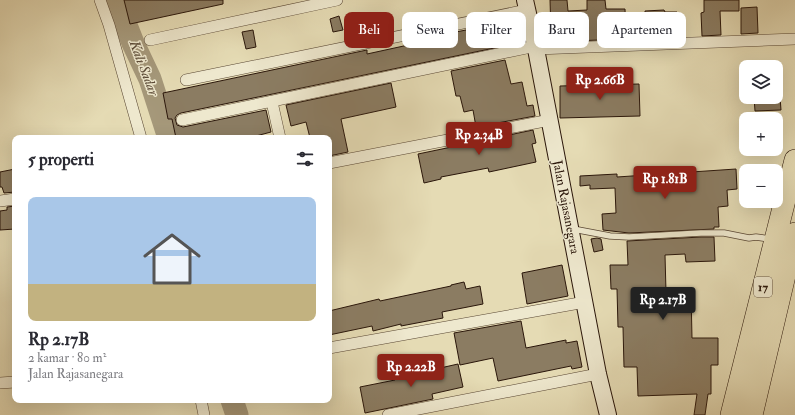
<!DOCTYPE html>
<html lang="id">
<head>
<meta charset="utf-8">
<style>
	body { margin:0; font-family:"IM FELL Double Pica",serif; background:#f2f2f3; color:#2b2b33; height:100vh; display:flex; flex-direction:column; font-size:15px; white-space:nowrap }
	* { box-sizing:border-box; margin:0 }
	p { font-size:13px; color:#7c7c81 }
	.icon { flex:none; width:22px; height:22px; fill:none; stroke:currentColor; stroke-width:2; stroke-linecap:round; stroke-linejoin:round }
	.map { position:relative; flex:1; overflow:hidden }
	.side { position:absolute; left:12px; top:135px; width:320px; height:268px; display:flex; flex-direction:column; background:#fff; border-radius:8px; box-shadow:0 4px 16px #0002 }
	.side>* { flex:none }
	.top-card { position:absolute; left:344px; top:12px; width:380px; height:36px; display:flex; gap:8px }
	.controls { position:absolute; left:739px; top:60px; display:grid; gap:8px }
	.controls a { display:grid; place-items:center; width:44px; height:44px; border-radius:8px; background:#fff; box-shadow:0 4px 16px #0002; font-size:20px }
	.price { position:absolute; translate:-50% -34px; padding:0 9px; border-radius:4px; background:#8f2418; color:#fff; font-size:13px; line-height:26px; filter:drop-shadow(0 1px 2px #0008) }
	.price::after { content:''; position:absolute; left:50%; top:24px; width:12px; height:9px; margin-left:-6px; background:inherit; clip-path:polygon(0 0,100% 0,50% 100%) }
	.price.selected { background:#222; color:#fff }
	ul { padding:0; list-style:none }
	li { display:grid; align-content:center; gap:8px; height:212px; padding:0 16px }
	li+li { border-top:1px solid #e1e1e2 }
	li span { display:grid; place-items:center; height:124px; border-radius:8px; color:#555 }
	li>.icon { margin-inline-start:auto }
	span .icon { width:72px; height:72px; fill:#fffc; stroke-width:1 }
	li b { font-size:17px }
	h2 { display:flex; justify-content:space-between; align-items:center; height:48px; padding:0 16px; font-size:17px }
	.chip { padding:0 14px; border-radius:8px; background:#fff; box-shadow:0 4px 16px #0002; font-size:14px; line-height:36px }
	.chip.selected { background:#8f2418; color:#fff }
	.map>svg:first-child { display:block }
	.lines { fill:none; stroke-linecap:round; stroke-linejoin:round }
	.river { stroke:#a5987a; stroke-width:23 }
	.building { fill:#8b7c62; stroke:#2a160a }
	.lane-casing { stroke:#594734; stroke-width:7 }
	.street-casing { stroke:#594734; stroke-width:12 }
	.secondary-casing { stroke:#2a160a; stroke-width:18 }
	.highway-casing { stroke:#2a160a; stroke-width:22 }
	.lane { stroke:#eee8ce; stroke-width:5.5 }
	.street { stroke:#eee8ce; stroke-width:11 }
	.secondary { stroke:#eee8ce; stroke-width:16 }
	.highway { stroke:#e5dbb4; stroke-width:21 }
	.labels { text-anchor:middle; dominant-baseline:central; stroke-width:3; stroke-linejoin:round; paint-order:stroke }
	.shield { fill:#eee8ce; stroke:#655545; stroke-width:1 }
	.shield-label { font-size:12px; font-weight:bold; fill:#2a160a }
	.street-label { font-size:13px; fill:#2a160a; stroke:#eee8ce }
	.water-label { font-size:14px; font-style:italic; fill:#5b4a37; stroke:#eee8ce }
</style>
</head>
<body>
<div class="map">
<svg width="795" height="415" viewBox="0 0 795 415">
	<rect width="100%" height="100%" fill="#e5dbb4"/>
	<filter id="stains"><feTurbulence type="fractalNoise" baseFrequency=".005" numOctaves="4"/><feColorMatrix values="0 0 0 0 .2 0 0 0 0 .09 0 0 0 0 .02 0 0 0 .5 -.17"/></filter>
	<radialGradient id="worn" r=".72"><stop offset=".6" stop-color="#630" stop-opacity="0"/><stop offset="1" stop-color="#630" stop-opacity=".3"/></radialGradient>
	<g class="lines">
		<!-- river -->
		<path class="river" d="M116,0L133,43L150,79L169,138
			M232,400L237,415"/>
	</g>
	<!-- building -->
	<path class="building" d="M124,0H223V4L130,24Z
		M550,0H567L568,11L587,10V0H605L606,9H625L626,39L545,42V33H551Z
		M704,0H739V11H720L721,35L702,36L701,13L704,12Z
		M757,7L758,33L741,34V8Z
		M664,10L665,12H677V29L665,30L666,37L646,38L645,11Z
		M339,16L343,30L333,32L330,19Z
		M499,25L504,46L181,113L177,115L175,118L177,125L183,127L266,110L271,132L256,136V138H176L172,119H168L163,93L367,50V54L422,42L421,39L471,29L472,31Z
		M253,30L256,47L246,49L242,32Z
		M505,60L511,84L522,82L527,106L533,105L535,116L476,127L473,110L464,112L460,96H456L451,71Z
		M391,83L396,107L341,119L348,152L329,156V138H310L306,122L291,126L286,105Z
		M639,84L640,116L560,118V86Z
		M754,97H780L781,110L755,111Z
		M533,130L536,143L532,144L536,162L489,172L488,168L441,177V179L424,183L418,154Z
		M15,169V192L4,193L2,187H0V172Z
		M736,169L737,189L727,190L728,206L718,207L719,227H714V229L629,233L603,230L602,214L616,213L615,188L590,189V185L580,186V176L617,174V177Z
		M15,206V229L0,230V211L7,210V207Z
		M701,237H714L715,261L686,262L685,254L665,255L666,292H691L692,338H718V365H711V394H708L705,415H694L697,394L638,396L637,367H624L623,327H618L617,289H611L610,265H628L627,241Z
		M597,238L601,239L603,250L594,252L591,239Z
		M562,265L568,296L527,304L522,273Z
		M464,282L466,289L480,286L483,304L442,312L443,318L401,326V324L373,331L372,326L329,335V311L379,299L380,301L451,286V285Z
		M521,321L526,348L566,340V343L577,341L582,367L572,369L571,366L498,381L493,358L460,365L454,333Z
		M458,364L463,387L432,394L433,399L365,413L360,387L395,380L394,376L412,372L427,369V371Z"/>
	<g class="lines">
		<!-- lane casing -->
		<g class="lane-casing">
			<path id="lane" d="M573,229L610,236L629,237L701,233H724L749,238L756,237L770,239"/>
		</g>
		<!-- street casing -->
		<g class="street-casing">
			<path id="street" d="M100,0L109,25L141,138
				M150,40L337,0
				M536,49L795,39
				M186,80L527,10
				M272,102L280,138
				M182,120L536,46
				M329,163L550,120
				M0,201L15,199
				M329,348L585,302
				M0,383L15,382
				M201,400L204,415
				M388,415L598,374"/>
		</g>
		<!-- secondary casing -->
		<g class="secondary-casing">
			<path id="secondary" d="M525,0L536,49L598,374L608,415"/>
		</g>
		<!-- highway casing -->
		<g class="highway-casing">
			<path id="highway" d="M731,415L795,160
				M752,415L795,233"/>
		</g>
		<!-- lane -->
		<use href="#lane" class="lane"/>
		<!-- street -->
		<use href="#street" class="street"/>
		<!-- secondary -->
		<use href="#secondary" class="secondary"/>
		<!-- highway -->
		<use href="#highway" class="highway"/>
	</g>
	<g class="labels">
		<!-- shield labels -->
		<rect class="shield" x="754" y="277" width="18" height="20" rx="3"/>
		<g class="shield-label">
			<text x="763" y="287">17</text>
		</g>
		<!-- street labels -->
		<g class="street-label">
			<text transform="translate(566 207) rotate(79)">Jalan Rajasanegara</text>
		</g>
		<!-- water labels -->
		<g class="water-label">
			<text transform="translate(144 68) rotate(69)">Kali Sadar</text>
		</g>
	</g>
	<rect width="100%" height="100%" filter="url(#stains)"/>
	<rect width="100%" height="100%" fill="url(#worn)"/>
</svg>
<div class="controls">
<a><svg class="icon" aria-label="layers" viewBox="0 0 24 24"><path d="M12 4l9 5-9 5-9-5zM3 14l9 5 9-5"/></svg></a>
<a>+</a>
<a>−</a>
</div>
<b class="price" style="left:600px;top:101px">Rp 2.66B</b>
<b class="price" style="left:479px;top:156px">Rp 2.34B</b>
<b class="price" style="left:665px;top:200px">Rp 1.81B</b>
<b class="price selected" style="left:663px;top:321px">Rp 2.17B</b>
<b class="price" style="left:411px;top:388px">Rp 2.22B</b>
<div class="top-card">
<a class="chip selected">Beli</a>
<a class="chip">Sewa</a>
<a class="chip">Filter</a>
<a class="chip">Baru</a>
<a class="chip">Apartemen</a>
</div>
<section class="side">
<h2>5 properti<svg class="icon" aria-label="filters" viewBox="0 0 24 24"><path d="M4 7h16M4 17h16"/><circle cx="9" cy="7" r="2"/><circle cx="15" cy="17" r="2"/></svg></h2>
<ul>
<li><span style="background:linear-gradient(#a9c7e8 70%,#c2b280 0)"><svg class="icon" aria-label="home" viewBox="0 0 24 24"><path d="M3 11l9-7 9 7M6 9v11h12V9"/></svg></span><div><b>Rp 2.17B</b><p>2 kamar · 80 m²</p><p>Jalan Rajasanegara</p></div></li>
</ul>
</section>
</div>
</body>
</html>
